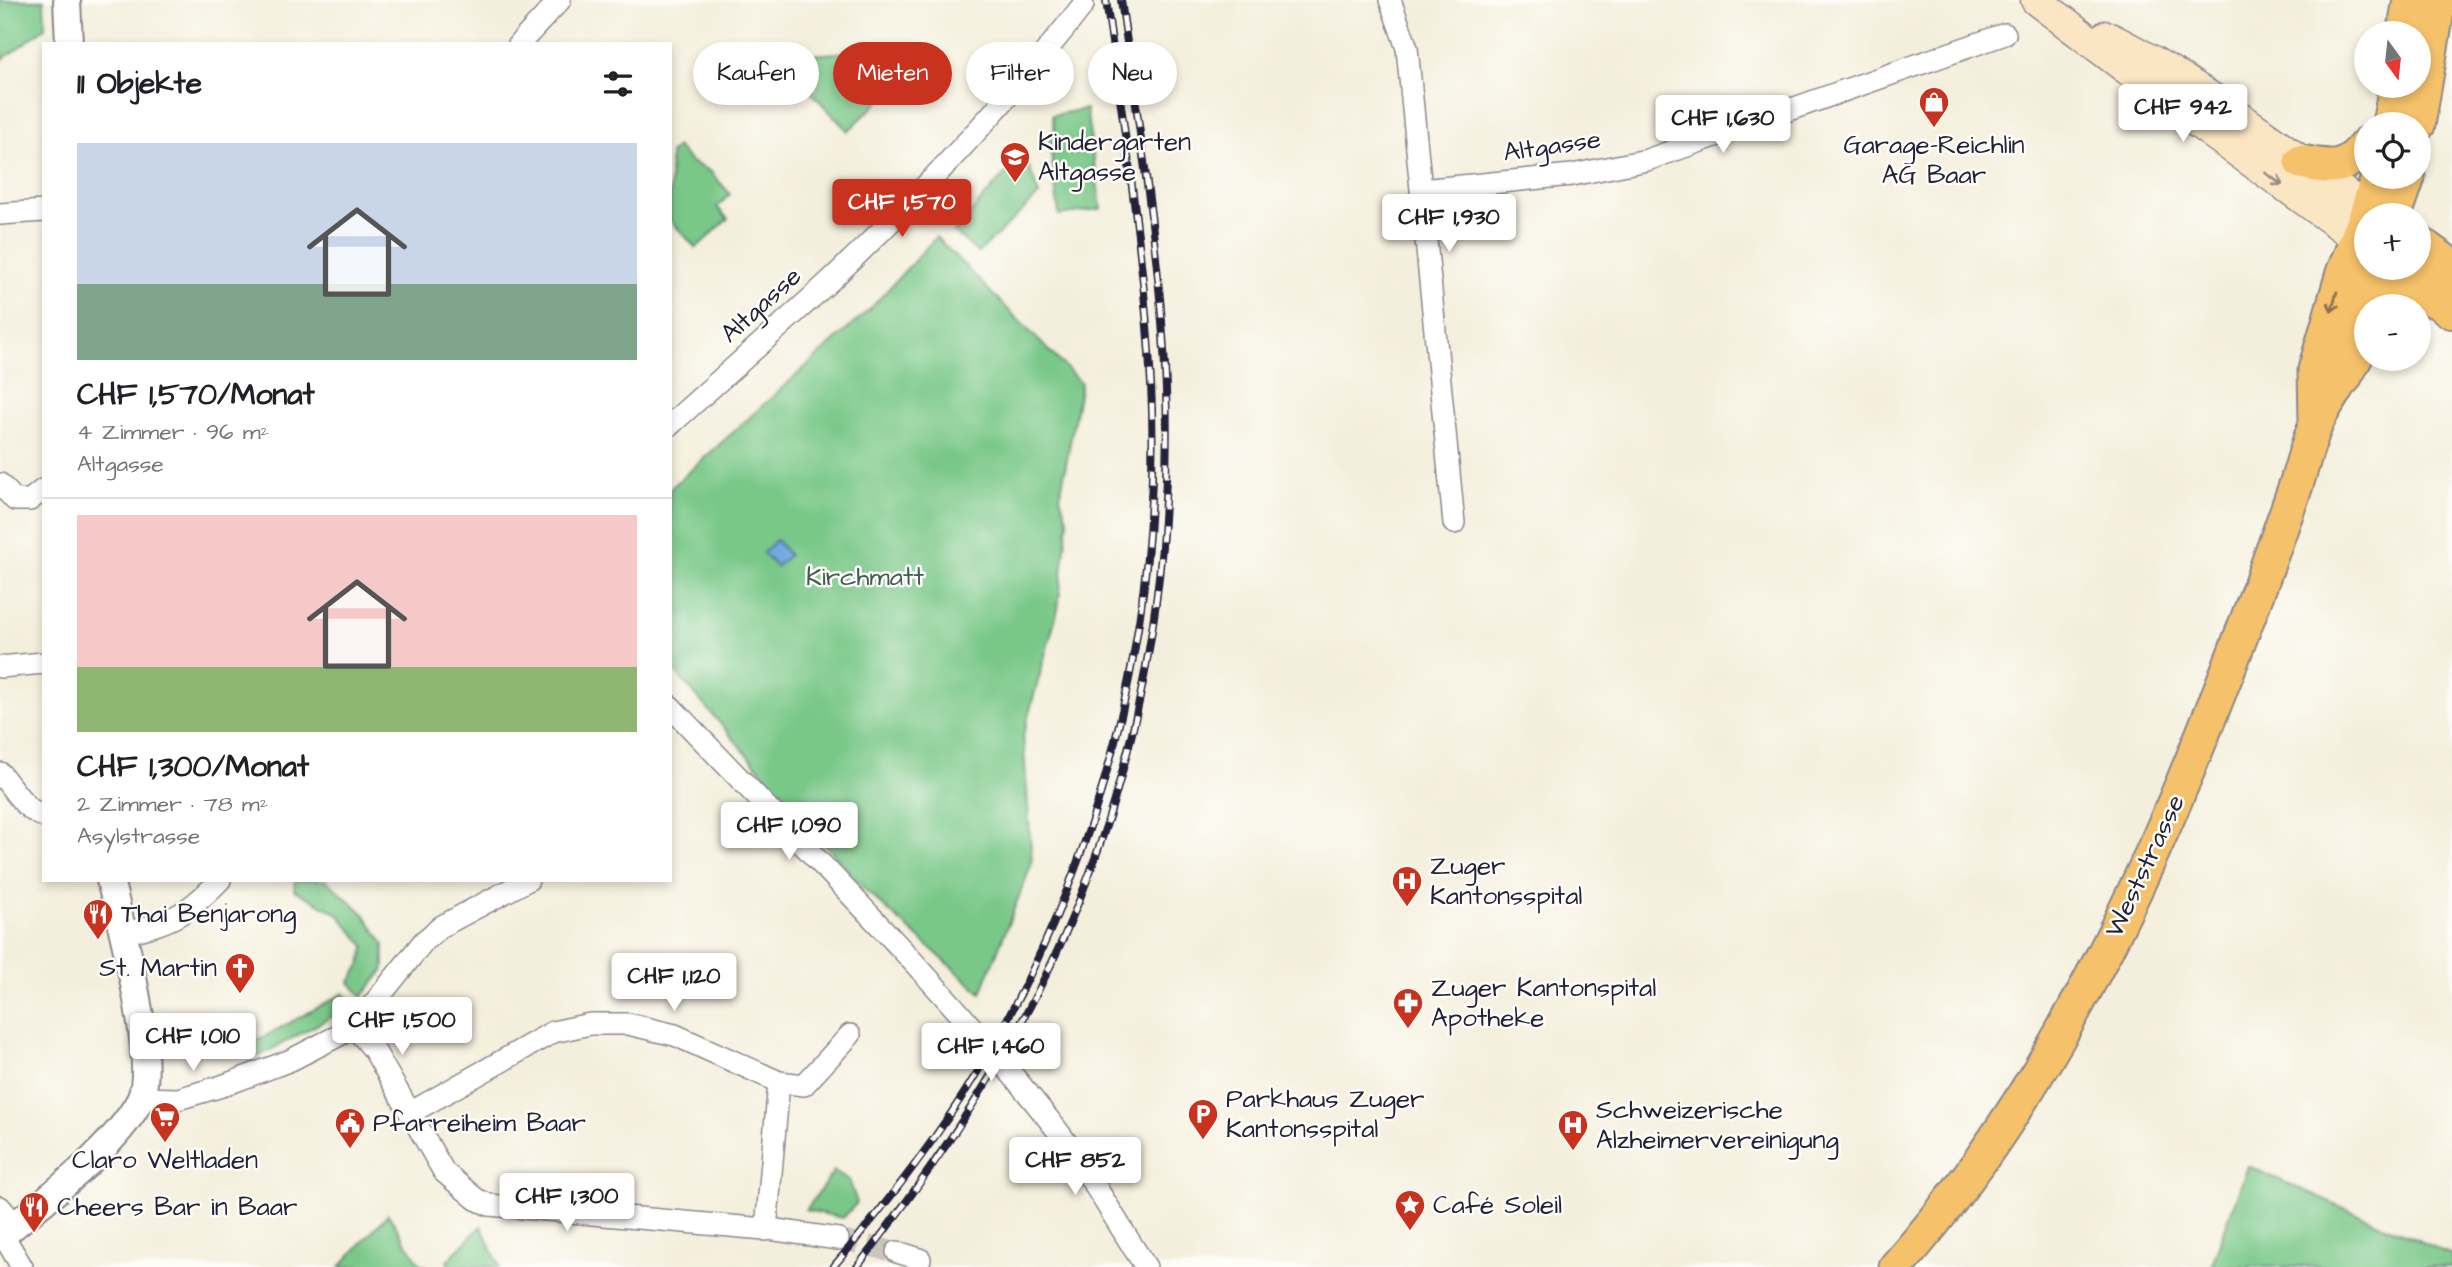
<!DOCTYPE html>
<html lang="de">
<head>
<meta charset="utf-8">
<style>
	body { margin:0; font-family:"Architects Daughter",sans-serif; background:#f2f2f2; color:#202124; height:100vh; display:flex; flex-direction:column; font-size:26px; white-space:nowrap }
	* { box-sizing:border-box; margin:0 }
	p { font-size:23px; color:#757577 }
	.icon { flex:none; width:38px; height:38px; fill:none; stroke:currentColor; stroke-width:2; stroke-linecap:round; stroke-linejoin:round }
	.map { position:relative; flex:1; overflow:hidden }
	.drawer { position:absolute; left:42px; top:42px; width:630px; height:840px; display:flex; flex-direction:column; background:#fff; border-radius:0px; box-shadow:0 4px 10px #0003 }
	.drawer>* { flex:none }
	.guide { position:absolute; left:693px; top:42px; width:665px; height:63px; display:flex; gap:14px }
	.needle { width:46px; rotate:165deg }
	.controls { position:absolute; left:2354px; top:21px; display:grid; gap:14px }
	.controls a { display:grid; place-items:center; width:77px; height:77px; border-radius:50%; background:#fff; box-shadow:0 4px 10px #0003; font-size:35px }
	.price { position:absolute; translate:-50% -60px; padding:0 16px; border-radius:7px; background:#fff; color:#222; font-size:23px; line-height:46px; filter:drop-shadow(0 2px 4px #0008) }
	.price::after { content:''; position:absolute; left:50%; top:42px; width:21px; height:16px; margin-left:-10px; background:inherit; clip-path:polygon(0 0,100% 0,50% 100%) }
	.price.on { background:#c8321e; color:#fff }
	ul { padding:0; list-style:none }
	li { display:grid; align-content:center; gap:14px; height:371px; padding:0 35px }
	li+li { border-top:2px solid #e0e0e0 }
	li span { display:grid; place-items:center; height:217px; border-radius:0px; color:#555 }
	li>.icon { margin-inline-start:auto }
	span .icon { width:126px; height:126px; fill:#fffc; stroke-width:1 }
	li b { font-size:30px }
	h2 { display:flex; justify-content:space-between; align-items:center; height:84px; padding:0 35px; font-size:30px }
	.tag { padding:0 24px; border-radius:32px; background:#fff; box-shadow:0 4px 10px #0003; font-size:24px; line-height:63px }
	.tag.on { background:#c8321e; color:#fff }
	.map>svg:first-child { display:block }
	.green { fill:#79c888; stroke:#4e7562; stroke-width:2 }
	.water { fill:#72a9e0; stroke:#4a668e; stroke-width:2 }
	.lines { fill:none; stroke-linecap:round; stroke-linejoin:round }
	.minor-tunnel { stroke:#cac6bc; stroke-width:21; stroke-dasharray:21 10; stroke-linecap:butt }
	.minor-casing { stroke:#8b888c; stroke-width:24 }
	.tertiary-casing { stroke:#8b888c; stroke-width:30 }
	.secondary-casing { stroke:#8b888c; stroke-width:33 }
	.primary-casing { stroke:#8b888c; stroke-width:37 }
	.motorway-casing { stroke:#8b888c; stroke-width:42 }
	.minor { stroke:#fff; stroke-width:21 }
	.tertiary { stroke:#fff; stroke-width:26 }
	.secondary { stroke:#fbe6c4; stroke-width:30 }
	.primary { stroke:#f5c16b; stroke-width:33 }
	.motorway { stroke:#f5c16b; stroke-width:38 }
	.rail-casing { stroke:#22223b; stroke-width:8 }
	.rail { stroke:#fdfcf7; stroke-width:5; stroke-dasharray:16; stroke-linecap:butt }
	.oneway { stroke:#998e86 }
	.oneway2 { stroke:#8c7253 }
	.labels { text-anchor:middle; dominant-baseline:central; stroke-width:5; stroke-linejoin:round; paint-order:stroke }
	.poi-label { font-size:26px; fill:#22223b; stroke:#fdfcf7; text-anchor:start }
	.street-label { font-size:26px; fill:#22223b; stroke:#fdfcf7 }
	.park-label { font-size:26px; fill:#405c56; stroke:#fdfcf7 }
</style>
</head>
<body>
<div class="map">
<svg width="2452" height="1267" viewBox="0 0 2452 1267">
	<rect width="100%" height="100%" fill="#fdfcf7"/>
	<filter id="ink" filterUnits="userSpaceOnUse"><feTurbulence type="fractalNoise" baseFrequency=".0143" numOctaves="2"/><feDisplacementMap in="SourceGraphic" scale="14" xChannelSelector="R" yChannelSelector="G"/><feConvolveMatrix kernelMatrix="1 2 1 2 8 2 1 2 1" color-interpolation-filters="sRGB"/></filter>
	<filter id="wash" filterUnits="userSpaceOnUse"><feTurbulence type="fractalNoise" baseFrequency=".00686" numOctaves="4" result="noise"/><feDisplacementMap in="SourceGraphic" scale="28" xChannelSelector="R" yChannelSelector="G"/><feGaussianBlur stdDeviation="1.57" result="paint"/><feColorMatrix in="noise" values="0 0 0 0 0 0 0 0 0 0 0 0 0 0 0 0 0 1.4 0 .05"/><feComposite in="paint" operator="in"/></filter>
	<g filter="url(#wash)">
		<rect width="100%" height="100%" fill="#f4efdc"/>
		<!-- green -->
		<path class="green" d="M0,0H44L45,28L0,61Z
			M893,49L921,61L848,131L795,75L796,56Z
			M1086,109L1101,209L1059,215L1049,137L1055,136L1052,115Z
			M677,147L691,162L710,171L730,194L717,207L728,219L696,248L670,220V154Z
			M1024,152L1039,195L978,253L954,232Z
			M936,237L1081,383L1060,497L1068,521L1058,609L1023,735L1032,863L981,993L865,890L670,666V489L871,308Z
			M295,880H326L364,914L384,944V970L362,997L350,982L361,963L365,946L337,913L294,890Z
			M344,993L351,1006L258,1057L251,1044Z
			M2248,1166L2452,1255V1267H2211Z
			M834,1171L849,1180L857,1203L843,1218L806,1210Z
			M388,1214L420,1264L428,1267H340Z
			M481,1226L500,1267H450L447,1261Z"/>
		<!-- water -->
		<path class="water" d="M776,540L789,555L776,567L763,553Z"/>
	</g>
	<g filter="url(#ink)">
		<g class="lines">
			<!-- minor-tunnel -->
			<path class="minor-tunnel" d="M838,1239L897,1252"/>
			<!-- minor casing -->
			<g class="minor-casing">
				<path id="minor" d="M1390,0L1407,48L1454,523
					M519,44L560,0
					M1421,190L1572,175L1647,160L2005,34
					M0,214L44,211
					M670,425C724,376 779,328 832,279C922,193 1007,103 1083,5
					M0,484L15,500H30L44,489
					M0,667L44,663
					M670,706C799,842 933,974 1050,1121C1086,1166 1114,1219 1146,1267
					M0,773C12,787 25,811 44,816
					M122,934C171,922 184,917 220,880
					M355,1027L374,1050L444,1172L476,1199L489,1205L776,1230L838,1239
					M779,1082L804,1085L850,1035
					M141,1098L178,1099L222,1086L291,1060L355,1027L424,941L442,926L528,880
					M410,1113L553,1032L590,1024H628L675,1035L779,1082L766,1230
					M0,1207L15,1225
					M3,1235L22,1267
					M897,1252L920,1259"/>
			</g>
			<!-- tertiary casing -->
			<g class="tertiary-casing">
				<path id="tertiary" d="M67,0L69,44
					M0,1237C43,1202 115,1148 140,1100C158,1063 121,924 110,880"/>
			</g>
			<!-- secondary casing -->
			<g class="secondary-casing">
				<path id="secondary" d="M2036,0L2202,126L2357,238
					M2106,36C2201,83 2283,149 2368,210"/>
			</g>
			<!-- primary casing -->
			<g class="primary-casing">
				<path id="primary" d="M2404,33L2410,0
					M2389,124L2396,86
					M2418,125L2439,0
					M2301,162C2331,168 2346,171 2366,144
					M2366,215L2378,177
					M2395,215L2408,177
					M2316,422L2315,370L2343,273L2366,216
					M1896,1267C2066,1075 2166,836 2255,599C2269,562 2282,525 2295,488C2302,467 2307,445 2316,424C2323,407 2336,392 2343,375C2356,340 2365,303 2376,268"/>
			</g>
			<!-- motorway casing -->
			<g class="motorway-casing">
				<path id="motorway" d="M2418,245L2452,269
					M2397,268L2452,309
					M2382,306C2400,289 2420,290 2441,301
					M2342,377L2366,333"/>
			</g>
			<!-- minor -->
			<use href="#minor" class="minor"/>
			<!-- tertiary -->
			<use href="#tertiary" class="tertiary"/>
			<!-- secondary -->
			<use href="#secondary" class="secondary"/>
			<!-- primary -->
			<use href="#primary" class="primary"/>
			<!-- motorway -->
			<use href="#motorway" class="motorway"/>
			<!-- rail casing -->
			<g class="rail-casing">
				<path id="rail" d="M833,1267C886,1205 936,1140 978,1071C1101,866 1163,623 1151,384C1144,255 1124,127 1106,0
					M857,1267C925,1180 988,1089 1038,991C1132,807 1173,594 1166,389C1161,259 1139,129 1121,0"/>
			</g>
			<!-- rail -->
			<use href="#rail" class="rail"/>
		</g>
		<!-- one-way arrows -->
		<defs><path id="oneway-shaft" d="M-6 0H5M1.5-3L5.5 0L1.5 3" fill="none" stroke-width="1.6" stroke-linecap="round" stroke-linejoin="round" transform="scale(1.75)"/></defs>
		<use class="oneway" href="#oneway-shaft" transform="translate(2274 179) rotate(36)"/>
		<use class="oneway2" href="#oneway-shaft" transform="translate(2334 302) rotate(106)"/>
	</g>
	<!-- icons -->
	<defs>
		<g id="shop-pin" transform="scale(1.575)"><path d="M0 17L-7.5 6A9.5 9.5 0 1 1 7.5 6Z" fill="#c8321e" stroke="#fdfcf7"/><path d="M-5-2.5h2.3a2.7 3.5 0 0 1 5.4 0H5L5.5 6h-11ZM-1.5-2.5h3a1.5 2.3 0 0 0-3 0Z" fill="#fff"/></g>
		<g id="school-pin" transform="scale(1.575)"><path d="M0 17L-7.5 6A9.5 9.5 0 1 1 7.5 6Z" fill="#c8321e" stroke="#fdfcf7"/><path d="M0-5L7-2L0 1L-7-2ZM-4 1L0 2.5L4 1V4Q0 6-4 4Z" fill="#fff"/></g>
		<g id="hospital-pin" transform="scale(1.575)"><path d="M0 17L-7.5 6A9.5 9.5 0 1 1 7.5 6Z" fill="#c8321e" stroke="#fdfcf7"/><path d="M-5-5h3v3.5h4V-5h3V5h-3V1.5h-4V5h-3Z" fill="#fff"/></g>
		<g id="restaurant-pin" transform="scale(1.575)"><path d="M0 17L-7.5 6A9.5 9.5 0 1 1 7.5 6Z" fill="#c8321e" stroke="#fdfcf7"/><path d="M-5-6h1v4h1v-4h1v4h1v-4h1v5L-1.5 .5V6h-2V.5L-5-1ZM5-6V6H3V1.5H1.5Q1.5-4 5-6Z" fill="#fff"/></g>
		<g id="church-pin" transform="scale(1.575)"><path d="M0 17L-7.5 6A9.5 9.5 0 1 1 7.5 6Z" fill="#c8321e" stroke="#fdfcf7"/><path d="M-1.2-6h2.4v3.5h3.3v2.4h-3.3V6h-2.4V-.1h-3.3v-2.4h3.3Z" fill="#fff"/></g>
		<g id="pharmacy-pin" transform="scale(1.575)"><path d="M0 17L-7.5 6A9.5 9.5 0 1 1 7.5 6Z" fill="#c8321e" stroke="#fdfcf7"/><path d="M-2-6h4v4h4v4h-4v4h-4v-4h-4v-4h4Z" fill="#fff"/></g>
		<g id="parking-pin" transform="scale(1.575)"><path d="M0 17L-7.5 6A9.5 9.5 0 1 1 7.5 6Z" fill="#c8321e" stroke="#fdfcf7"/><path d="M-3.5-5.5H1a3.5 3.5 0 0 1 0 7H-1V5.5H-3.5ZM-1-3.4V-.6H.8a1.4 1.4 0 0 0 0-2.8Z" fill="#fff"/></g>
		<g id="supermarket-pin" transform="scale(1.575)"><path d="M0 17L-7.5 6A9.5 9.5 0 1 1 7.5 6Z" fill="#c8321e" stroke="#fdfcf7"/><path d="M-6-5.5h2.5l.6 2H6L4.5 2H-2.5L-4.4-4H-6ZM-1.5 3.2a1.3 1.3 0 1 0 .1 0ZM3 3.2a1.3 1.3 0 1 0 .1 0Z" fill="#fff"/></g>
		<g id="civic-pin" transform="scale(1.575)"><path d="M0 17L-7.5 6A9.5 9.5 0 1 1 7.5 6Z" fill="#c8321e" stroke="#fdfcf7"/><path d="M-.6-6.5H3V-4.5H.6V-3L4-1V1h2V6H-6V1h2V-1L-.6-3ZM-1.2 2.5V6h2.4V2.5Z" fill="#fff"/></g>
		<g id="sight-pin" transform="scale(1.575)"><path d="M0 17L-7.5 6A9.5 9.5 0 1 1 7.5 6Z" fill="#c8321e" stroke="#fdfcf7"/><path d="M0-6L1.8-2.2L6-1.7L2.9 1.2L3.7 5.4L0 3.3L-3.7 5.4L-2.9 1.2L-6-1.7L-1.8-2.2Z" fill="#fff"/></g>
	</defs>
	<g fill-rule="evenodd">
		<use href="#shop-pin" x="1934" y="102"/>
		<use href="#school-pin" x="1015" y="157"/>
		<use href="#hospital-pin" x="1407" y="881"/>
		<use href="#restaurant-pin" x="98" y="914"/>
		<use href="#church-pin" x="240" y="968"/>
		<use href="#pharmacy-pin" x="1408" y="1003"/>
		<use href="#parking-pin" x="1203" y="1114"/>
		<use href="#supermarket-pin" x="165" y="1117"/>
		<use href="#civic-pin" x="350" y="1123"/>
		<use href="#hospital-pin" x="1573" y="1125"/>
		<use href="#sight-pin" x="1410" y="1205"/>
		<use href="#restaurant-pin" x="34" y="1207"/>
	</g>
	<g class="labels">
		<!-- poi labels -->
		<g class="poi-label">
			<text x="1038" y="142">Kindergarten<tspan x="1038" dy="30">Altgasse</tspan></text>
			<text x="1934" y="145" text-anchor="middle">Garage-Reichlin<tspan x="1934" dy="30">AG Baar</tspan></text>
			<text x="1430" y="866">Zuger<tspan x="1430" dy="30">Kantonsspital</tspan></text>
			<text x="121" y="914">Thai Benjarong</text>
			<text x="217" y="968" text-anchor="end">St. Martin</text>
			<text x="1431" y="988">Zuger Kantonspital<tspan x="1431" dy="30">Apotheke</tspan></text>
			<text x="1226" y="1099">Parkhaus Zuger<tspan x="1226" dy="30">Kantonsspital</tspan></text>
			<text x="1596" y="1110">Schweizerische<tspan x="1596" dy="30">Alzheimervereinigung</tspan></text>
			<text x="373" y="1123">Pfarreiheim Baar</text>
			<text x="165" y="1160" text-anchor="middle">Claro Weltladen</text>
			<text x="1433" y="1205">Café Soleil</text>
			<text x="57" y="1207">Cheers Bar in Baar</text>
		</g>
		<!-- street labels -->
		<g class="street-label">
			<text transform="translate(1552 146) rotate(-8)">Altgasse</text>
			<text transform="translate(761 305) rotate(-42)">Altgasse</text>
			<text transform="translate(2145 866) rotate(-65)">Weststrasse</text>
		</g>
		<!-- park labels -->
		<g class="park-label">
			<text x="865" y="577">Kirchmatt</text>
		</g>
	</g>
</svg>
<div class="controls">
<a><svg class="needle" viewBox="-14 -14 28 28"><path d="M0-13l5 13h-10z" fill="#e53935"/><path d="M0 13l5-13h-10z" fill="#757577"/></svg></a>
<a><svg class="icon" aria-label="locate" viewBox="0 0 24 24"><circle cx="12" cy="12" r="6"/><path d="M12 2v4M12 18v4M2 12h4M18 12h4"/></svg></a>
<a>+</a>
<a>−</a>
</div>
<b class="price" style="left:2183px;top:144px">CHF 942</b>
<b class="price" style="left:1723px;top:155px">CHF 1,630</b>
<b class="price on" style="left:902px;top:239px">CHF 1,570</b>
<b class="price" style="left:1449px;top:254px">CHF 1,930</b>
<b class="price" style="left:789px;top:862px">CHF 1,090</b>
<b class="price" style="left:674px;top:1013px">CHF 1,120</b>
<b class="price" style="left:402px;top:1057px">CHF 1,500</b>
<b class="price" style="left:193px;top:1073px">CHF 1,010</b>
<b class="price" style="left:991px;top:1083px">CHF 1,460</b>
<b class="price" style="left:1075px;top:1197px">CHF 852</b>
<b class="price" style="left:567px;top:1233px">CHF 1,300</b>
<div class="guide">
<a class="tag">Kaufen</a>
<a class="tag on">Mieten</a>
<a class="tag">Filter</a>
<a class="tag">Neu</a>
</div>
<section class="drawer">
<h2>11 Objekte<svg class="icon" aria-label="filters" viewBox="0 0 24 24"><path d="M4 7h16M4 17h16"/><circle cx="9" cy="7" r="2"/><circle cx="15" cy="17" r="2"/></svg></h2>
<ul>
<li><span style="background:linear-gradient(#c9d6e8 65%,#7fa58c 0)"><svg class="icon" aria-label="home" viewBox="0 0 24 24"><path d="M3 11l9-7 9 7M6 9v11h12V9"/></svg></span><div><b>CHF 1,570/Monat</b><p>4 Zimmer · 96 m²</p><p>Altgasse</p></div></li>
<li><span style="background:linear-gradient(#f6c9c9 70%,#8fb573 0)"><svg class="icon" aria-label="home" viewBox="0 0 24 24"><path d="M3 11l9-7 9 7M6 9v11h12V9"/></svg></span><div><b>CHF 1,300/Monat</b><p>2 Zimmer · 78 m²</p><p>Asylstrasse</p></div></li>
</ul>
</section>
</div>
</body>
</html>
